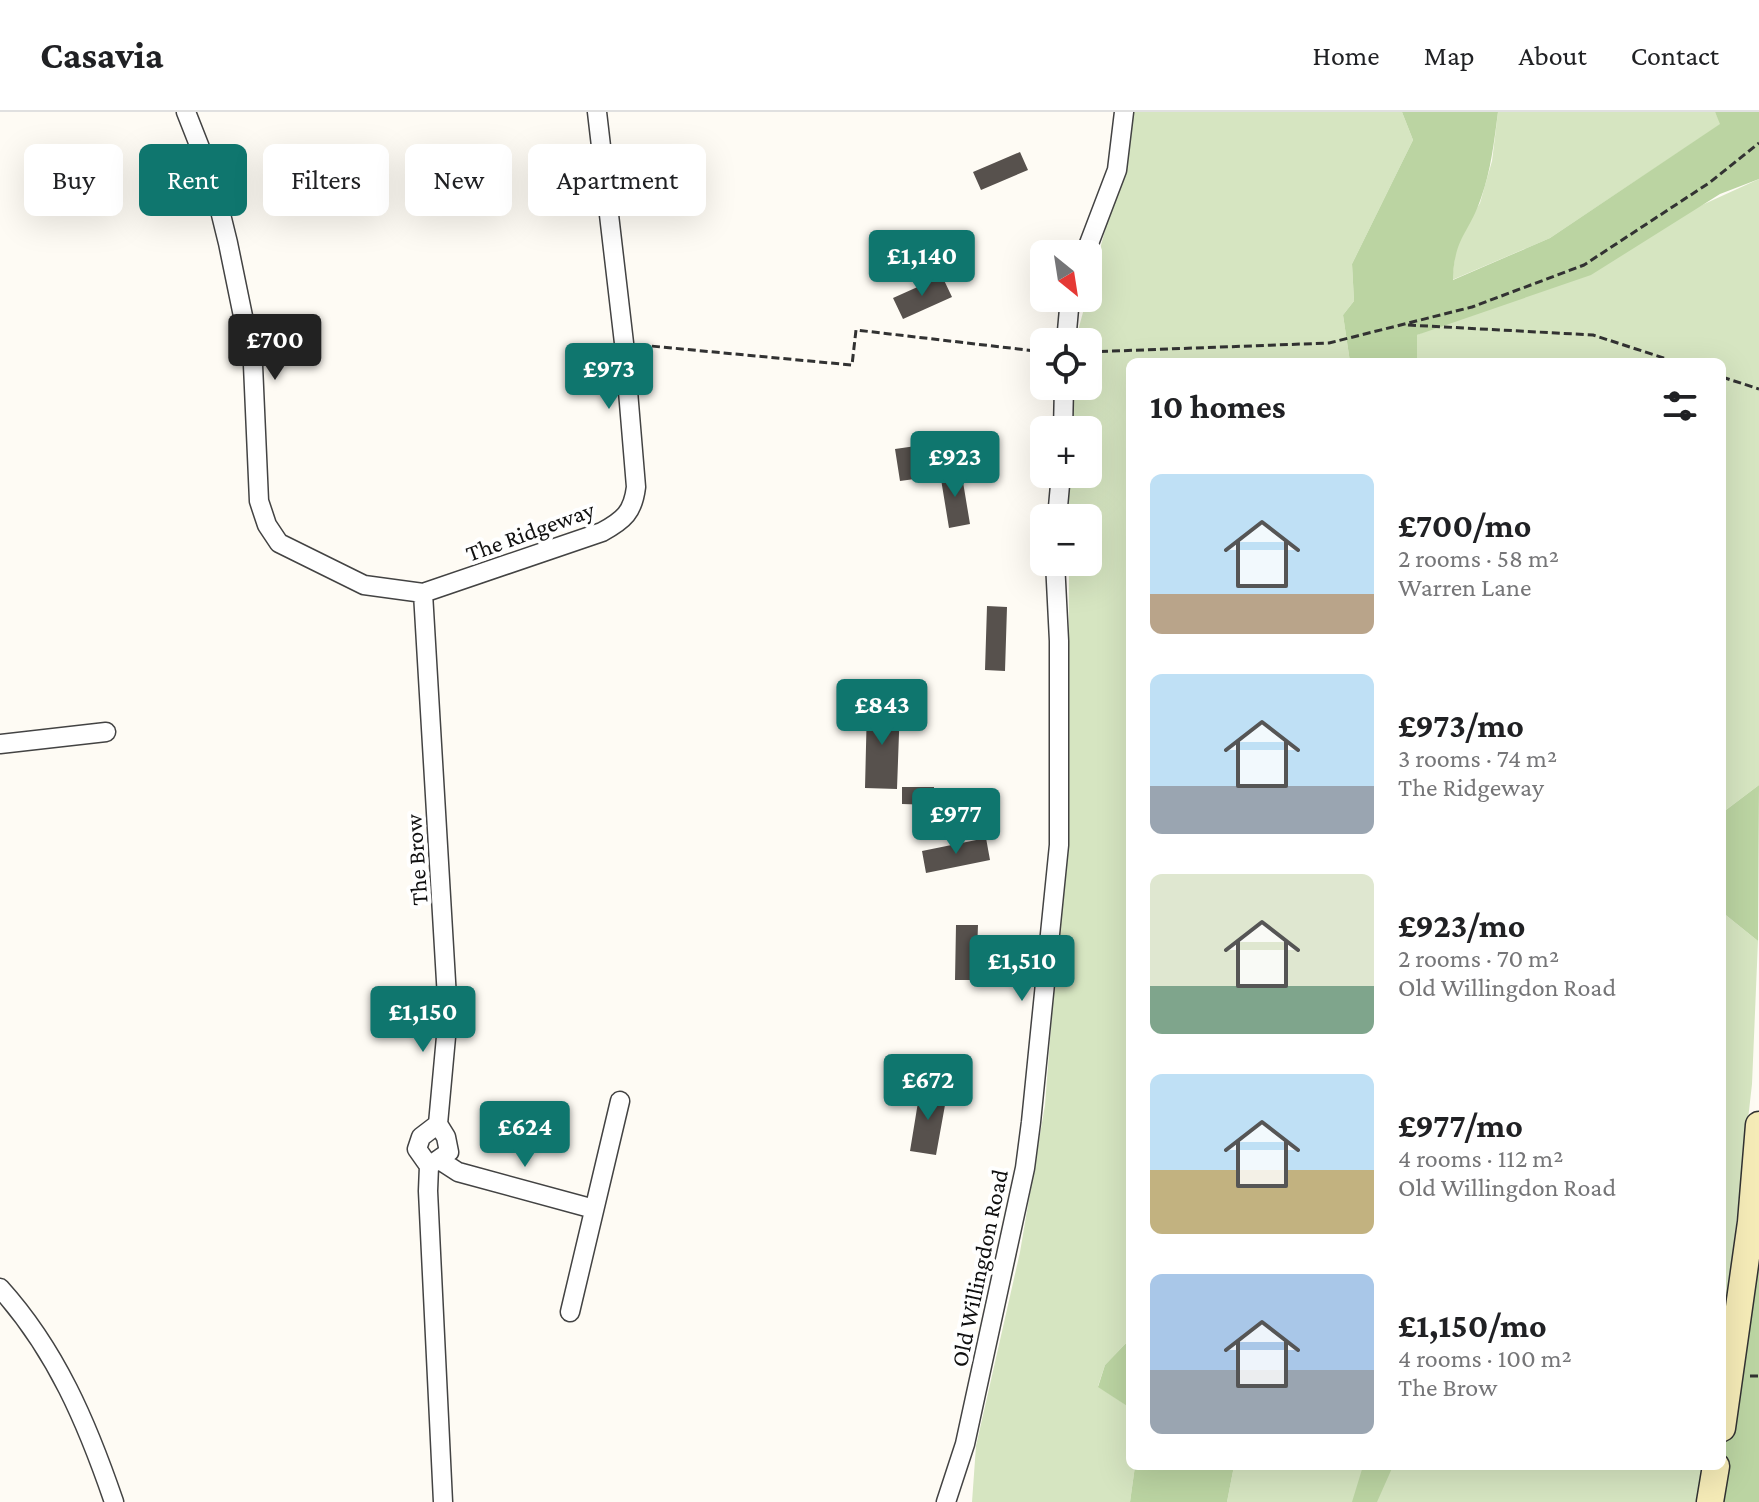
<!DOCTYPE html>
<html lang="en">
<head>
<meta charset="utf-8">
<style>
	body { margin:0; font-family:"Crimson Pro",serif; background:#f6f6f6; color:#202124; height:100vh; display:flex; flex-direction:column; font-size:30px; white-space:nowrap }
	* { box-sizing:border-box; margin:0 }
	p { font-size:26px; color:#757577 }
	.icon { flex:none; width:44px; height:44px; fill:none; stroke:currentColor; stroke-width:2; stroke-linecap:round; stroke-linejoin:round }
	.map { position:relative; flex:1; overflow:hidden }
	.panel { position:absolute; left:1126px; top:246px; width:600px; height:1112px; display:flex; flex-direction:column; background:#fff; border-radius:12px; box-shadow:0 8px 32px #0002 }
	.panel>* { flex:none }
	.hud { position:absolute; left:24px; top:32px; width:760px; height:72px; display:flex; gap:16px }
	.needle { width:52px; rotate:150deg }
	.tools { position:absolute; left:1030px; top:128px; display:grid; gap:16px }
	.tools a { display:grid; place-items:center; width:72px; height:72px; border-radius:12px; background:#fff; box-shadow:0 8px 32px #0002; font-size:40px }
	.price { position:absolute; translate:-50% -68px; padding:0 18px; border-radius:8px; background:#0f766e; color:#fff; font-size:26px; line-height:52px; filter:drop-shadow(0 2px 4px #0008) }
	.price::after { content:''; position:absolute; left:50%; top:48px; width:24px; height:18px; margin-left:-12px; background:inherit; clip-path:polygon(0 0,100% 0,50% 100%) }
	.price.current { background:#222; color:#fff }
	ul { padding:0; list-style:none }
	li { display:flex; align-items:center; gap:24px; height:200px; padding:0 24px }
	li span { display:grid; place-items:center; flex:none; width:224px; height:160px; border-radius:12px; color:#555 }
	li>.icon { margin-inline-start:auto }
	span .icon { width:96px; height:96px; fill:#fffc; stroke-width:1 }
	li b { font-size:34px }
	h2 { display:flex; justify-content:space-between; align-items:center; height:96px; padding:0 24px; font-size:34px }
	.tag { padding:0 28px; border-radius:12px; background:#fff; box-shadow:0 8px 32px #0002; font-size:28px; line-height:72px }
	.tag.current { background:#0f766e; color:#fff }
	header { display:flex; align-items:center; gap:48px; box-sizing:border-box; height:112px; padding:0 40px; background:#fff; border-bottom:2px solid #e0e0e0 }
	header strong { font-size:38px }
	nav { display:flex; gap:44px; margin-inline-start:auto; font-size:28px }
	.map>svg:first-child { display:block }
	.green { fill:#d6e5c1 }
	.forest { fill:#bbd4a2 }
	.building { fill:#57514d }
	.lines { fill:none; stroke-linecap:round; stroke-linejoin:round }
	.street-casing { stroke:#434343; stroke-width:21 }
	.secondary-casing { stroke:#323232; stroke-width:29 }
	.path { stroke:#323232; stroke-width:3; stroke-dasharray:8 4; stroke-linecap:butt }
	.street { stroke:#fff; stroke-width:18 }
	.secondary { stroke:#f5ebb7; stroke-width:26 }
	.labels { text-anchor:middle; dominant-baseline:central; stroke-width:8; stroke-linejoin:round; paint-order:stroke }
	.street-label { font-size:24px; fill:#101010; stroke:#fff }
</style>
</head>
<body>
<header>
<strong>Casavia</strong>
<nav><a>Home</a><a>Map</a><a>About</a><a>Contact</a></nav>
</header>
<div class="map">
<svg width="1759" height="1390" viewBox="0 0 1759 1390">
	<rect width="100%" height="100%" fill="#fefbf4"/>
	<!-- green -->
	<path class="green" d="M1128,0H1402L1413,28L1352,152L1354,189L1343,203L1350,250H1130V1227L1105,1253L1098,1274L1130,1296V1354H1135L1130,1390H972L976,1334L1020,1140L1045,993L1068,691L1069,450H1088V406H1069V362H1088V318H1070V274H1088V230H1075L1118,70Z
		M1498,0H1715L1721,12L1550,126L1452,168L1457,129L1480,91L1492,49Z
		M1759,67V673L1722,701V250H1417V223Z
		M1722,800L1758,829L1752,972L1722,1237Z
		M1234,1354H1703L1696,1390H1227Z"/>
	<!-- forest -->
	<path class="forest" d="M1402,0H1498C1494,30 1491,58 1481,86C1469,122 1454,125 1453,168L1550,126L1720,12L1715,0H1759V67L1720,82L1591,163L1417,223V250H1350L1343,203L1354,189L1352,152L1413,28Z
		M1759,673L1758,829L1722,800V701Z
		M1759,1104V1390H1717Z
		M1130,1227V1296L1098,1275L1105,1253Z
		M1135,1354H1234L1227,1390H1130Z
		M1363,1354H1393L1377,1390H1352Z"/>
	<!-- building -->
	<path class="building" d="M1020,40L1028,58L981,78L973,60Z
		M942,164L952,185L903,207L893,186Z
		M916,334L922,366L900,369L895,337Z
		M961,358L970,412L949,416L940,361Z
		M987,494L1007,495L1005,559L985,558Z
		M867,594H900L897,677L865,676Z
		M902,675H934V693L902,692Z
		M986,726L990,748L926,761L922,739Z
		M956,813H978L976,868H955Z
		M920,978L947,982L936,1043L910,1039Z"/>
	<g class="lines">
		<!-- street casing -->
		<g class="street-casing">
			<path id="street" d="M186,0L212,66L228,131L253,253L259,389L267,413L279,431L364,473L423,481L602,420C624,408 633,400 636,375L624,231L597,0
				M1085,142L1117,58L1124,0
				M1066,230L1070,186
				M1063,318L1064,274
				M1057,406L1061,362
				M423,481L448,903L438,1012L446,1025L449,1040L429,1054L428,1079L443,1390
				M0,632L106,620
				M441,1049L458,1060L594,1097
				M429,1054L417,1037L421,1025L438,1012
				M0,1176C56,1238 87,1311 114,1390
				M570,1200L620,989
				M946,1390L965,1332L1025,1056L1031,1010L1059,733V529L1055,450"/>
		</g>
		<!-- secondary casing -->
		<g class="secondary-casing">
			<path id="secondary" d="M1722,1316L1751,1110L1759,1013
				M1710,1390L1716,1354"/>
		</g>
		<!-- path -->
		<path class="path" d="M1408,213L1593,223L1676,250
			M640,233L852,253L856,218L1044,240
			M1088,240L1329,231L1472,195L1584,153L1709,71L1759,31
			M1722,265L1759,277
			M1750,1264H1759"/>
		<!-- street -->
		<use href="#street" class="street"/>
		<!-- secondary -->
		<use href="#secondary" class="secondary"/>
	</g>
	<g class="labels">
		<!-- street labels -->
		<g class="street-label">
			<text transform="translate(530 419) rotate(-20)">The Ridgeway</text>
			<text transform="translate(416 748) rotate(-94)">The Brow</text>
			<text transform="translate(979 1156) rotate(-78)">Old Willingdon Road</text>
		</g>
	</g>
</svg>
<div class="tools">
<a><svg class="needle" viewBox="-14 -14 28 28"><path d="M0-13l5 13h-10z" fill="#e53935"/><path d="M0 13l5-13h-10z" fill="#757577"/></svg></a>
<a><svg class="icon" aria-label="locate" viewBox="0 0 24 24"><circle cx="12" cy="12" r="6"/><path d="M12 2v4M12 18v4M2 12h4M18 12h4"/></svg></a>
<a>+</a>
<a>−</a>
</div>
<b class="price" style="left:922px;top:186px">£1,140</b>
<b class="price current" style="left:275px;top:270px">£700</b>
<b class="price" style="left:609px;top:299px">£973</b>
<b class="price" style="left:955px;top:387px">£923</b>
<b class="price" style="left:882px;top:635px">£843</b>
<b class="price" style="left:956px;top:744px">£977</b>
<b class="price" style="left:1022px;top:891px">£1,510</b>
<b class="price" style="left:423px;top:942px">£1,150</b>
<b class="price" style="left:928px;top:1010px">£672</b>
<b class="price" style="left:525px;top:1057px">£624</b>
<div class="hud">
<a class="tag">Buy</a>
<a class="tag current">Rent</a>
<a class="tag">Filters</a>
<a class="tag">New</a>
<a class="tag">Apartment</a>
</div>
<section class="panel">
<h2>10 homes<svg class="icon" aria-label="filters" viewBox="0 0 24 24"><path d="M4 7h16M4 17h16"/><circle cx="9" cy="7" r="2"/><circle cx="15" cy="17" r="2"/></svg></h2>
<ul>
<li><span style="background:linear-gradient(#bfe0f5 75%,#b9a48a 0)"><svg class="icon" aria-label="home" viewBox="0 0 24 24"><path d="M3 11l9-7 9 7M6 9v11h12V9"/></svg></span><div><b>£700/mo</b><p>2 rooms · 58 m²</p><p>Warren Lane</p></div></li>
<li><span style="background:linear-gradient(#bfe0f5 70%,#9aa5b1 0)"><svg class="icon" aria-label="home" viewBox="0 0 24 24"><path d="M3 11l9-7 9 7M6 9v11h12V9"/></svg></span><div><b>£973/mo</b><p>3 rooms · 74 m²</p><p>The Ridgeway</p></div></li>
<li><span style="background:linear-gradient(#dfe7d0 70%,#7fa58c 0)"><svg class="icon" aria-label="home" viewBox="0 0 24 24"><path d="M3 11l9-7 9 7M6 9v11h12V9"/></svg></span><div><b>£923/mo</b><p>2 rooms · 70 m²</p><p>Old Willingdon Road</p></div></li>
<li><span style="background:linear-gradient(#bfe0f5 60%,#c2b280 0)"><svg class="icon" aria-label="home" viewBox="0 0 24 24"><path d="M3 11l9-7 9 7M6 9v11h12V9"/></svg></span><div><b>£977/mo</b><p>4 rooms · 112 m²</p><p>Old Willingdon Road</p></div></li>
<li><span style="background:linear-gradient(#a9c7e8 60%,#9aa5b1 0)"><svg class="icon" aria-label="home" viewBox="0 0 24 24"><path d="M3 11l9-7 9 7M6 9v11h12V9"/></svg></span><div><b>£1,150/mo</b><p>4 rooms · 100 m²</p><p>The Brow</p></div></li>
</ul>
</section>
</div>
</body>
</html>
